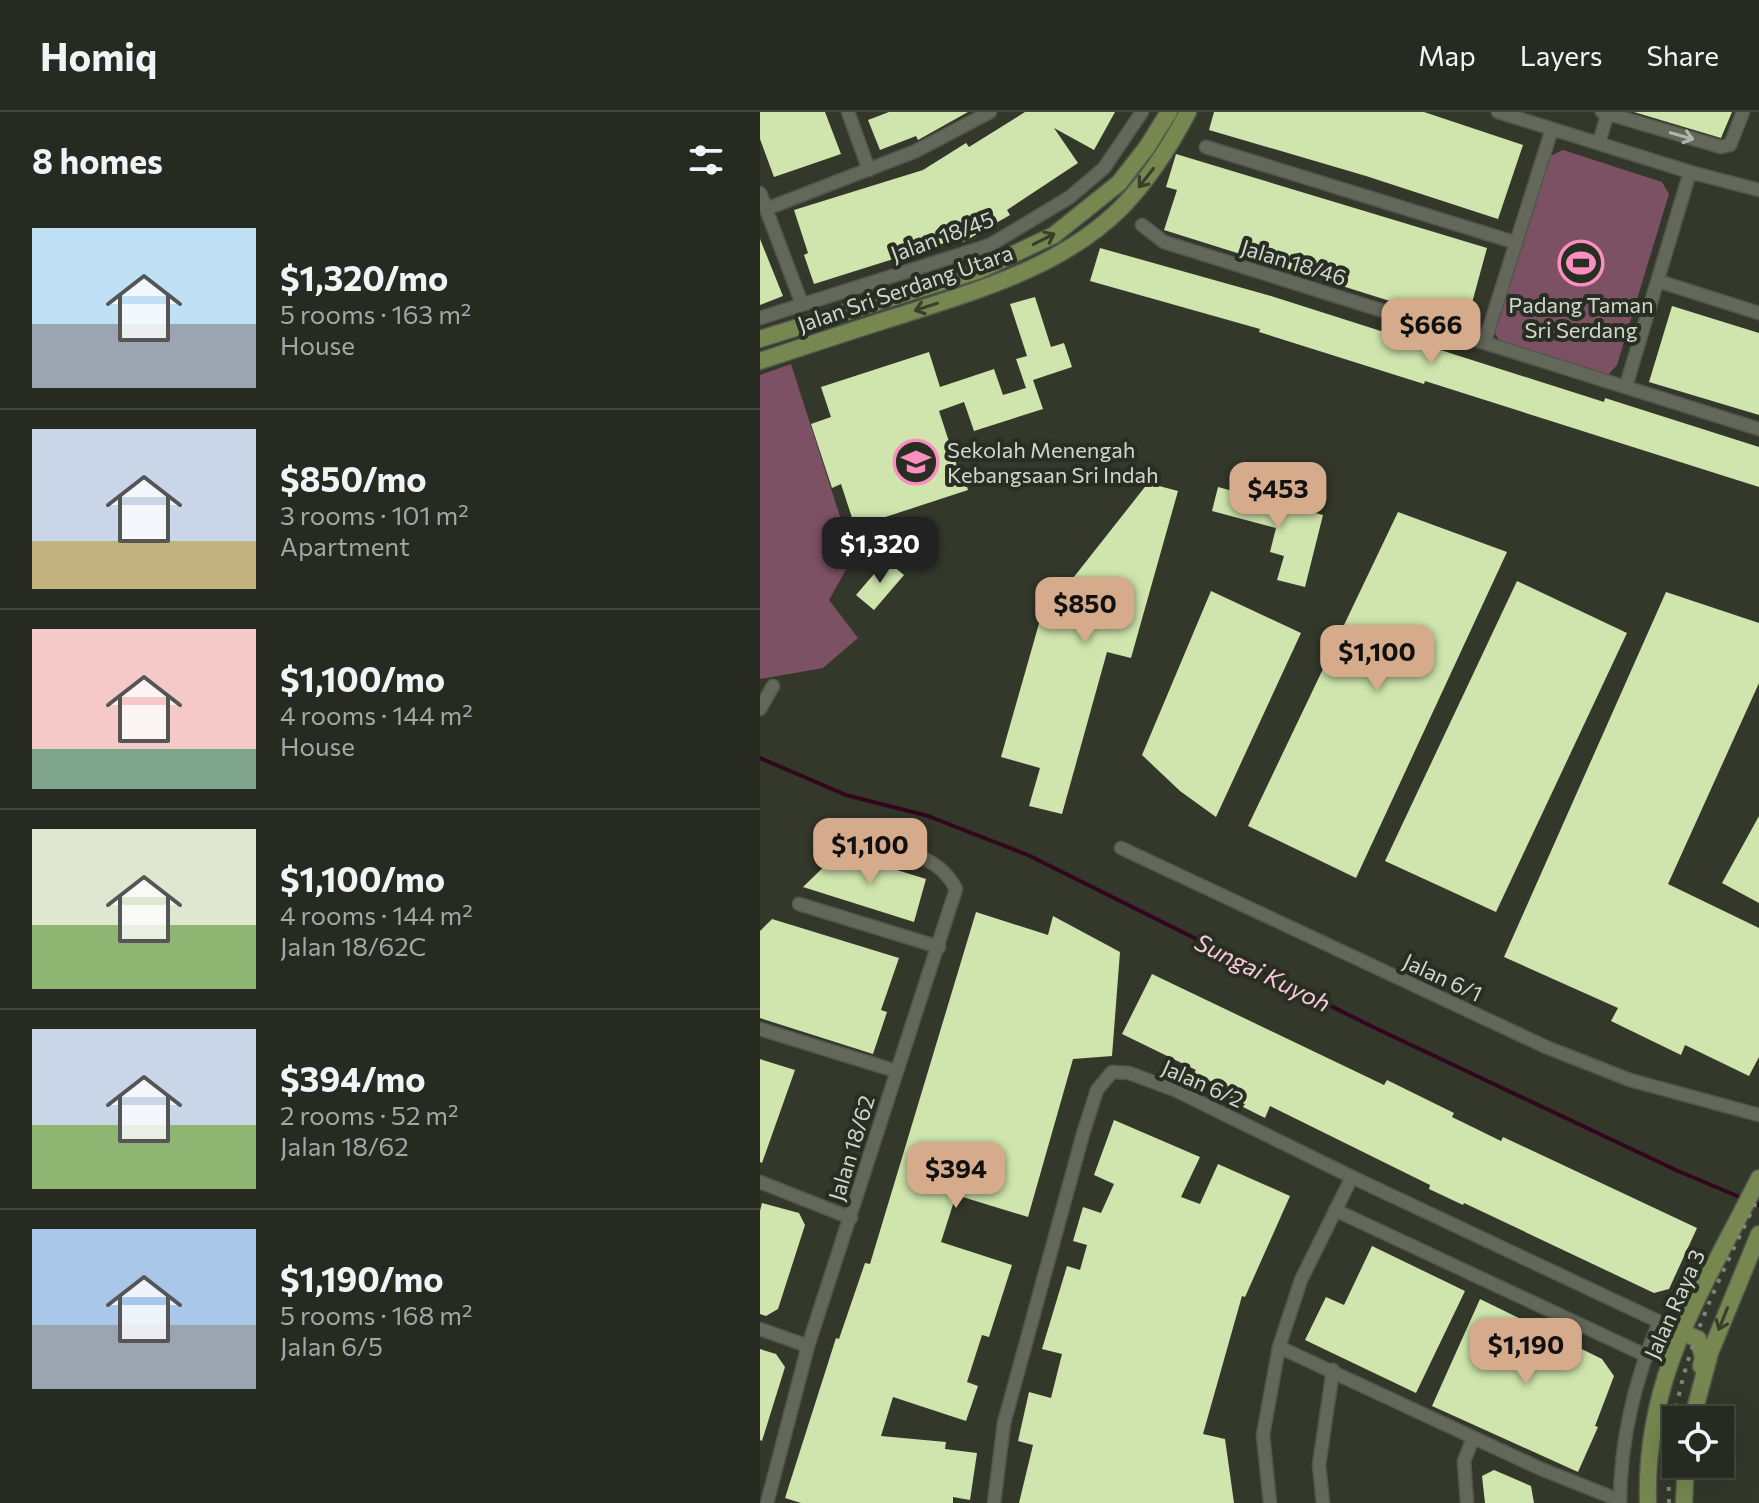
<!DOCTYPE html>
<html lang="en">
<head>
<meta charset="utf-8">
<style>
	body { margin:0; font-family:Commissioner,sans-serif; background:#2e3229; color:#f1f3f6; height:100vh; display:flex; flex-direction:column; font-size:30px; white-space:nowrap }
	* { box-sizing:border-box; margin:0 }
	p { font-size:26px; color:#a4a7a5 }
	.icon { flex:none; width:44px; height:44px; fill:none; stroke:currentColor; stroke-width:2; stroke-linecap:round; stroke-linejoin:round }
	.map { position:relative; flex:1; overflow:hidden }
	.side { display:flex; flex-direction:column; background:#262a20; width:760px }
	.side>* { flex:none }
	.tools { position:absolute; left:902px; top:1294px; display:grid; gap:16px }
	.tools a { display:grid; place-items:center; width:72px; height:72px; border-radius:0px; background:#262a20; box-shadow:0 8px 32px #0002,0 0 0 2px #42463e; font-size:40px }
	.price { position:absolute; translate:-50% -68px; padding:0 18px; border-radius:16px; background:#d6ab8b; color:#111; font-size:26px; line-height:52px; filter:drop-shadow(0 2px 4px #0008) }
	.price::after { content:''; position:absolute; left:50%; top:48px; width:24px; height:18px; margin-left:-12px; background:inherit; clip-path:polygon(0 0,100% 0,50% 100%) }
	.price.active { background:#222; color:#fff }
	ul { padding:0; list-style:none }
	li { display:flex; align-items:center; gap:24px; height:200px; padding:0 32px }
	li+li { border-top:2px solid #42463e }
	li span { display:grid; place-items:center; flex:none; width:224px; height:160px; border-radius:0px; color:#555 }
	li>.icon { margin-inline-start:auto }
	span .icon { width:96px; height:96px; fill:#fffc; stroke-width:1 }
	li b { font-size:34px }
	h2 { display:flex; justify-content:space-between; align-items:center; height:96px; padding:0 32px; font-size:34px }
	header { display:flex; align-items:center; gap:48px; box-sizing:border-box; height:112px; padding:0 40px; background:#262a20; border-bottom:2px solid #42463e }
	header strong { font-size:38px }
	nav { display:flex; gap:44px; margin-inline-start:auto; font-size:28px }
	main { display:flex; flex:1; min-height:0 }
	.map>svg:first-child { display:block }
	.garden { fill:#7d5164 }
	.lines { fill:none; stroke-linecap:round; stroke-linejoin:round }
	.stream { stroke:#33061e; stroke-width:4 }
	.building { fill:#cfe5ad }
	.street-casing { stroke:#52564c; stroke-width:15 }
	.secondary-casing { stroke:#52564c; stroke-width:19 }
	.street { stroke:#63685a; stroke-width:12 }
	.secondary { stroke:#768750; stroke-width:16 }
	.rail { stroke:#80847a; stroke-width:4; stroke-dasharray:4 8; stroke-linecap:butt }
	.oneway { stroke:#b1b5ab }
	.oneway2 { stroke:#38402b }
	.labels { text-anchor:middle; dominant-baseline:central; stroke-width:8; stroke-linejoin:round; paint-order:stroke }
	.street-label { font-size:22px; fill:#d2d6ce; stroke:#292e22 }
	.poi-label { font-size:22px; fill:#d2d6ce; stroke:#292e22 }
	.water-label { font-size:24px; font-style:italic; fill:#fac7dc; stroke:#292e22 }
</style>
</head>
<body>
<header>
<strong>Homiq</strong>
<nav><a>Map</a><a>Layers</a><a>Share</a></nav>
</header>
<main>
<section class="side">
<h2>8 homes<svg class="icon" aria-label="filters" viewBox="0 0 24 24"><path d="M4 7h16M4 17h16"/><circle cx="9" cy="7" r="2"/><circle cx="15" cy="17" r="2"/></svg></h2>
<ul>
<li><span style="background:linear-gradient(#bfe0f5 60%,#9aa5b1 0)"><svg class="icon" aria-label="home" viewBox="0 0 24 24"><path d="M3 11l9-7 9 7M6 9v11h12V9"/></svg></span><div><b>$1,320/mo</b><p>5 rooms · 163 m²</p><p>House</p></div></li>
<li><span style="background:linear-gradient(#c9d6e8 70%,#c2b280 0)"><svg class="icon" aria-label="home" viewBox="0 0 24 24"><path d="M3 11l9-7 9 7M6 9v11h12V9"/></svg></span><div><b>$850/mo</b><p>3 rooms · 101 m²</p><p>Apartment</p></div></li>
<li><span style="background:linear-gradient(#f6c9c9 75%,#7fa58c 0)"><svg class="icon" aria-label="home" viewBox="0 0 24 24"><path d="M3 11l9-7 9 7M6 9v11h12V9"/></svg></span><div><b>$1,100/mo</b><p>4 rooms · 144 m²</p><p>House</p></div></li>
<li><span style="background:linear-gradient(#dfe7d0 60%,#8fb573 0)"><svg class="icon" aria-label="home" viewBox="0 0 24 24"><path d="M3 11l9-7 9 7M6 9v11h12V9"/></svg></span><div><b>$1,100/mo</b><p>4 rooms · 144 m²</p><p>Jalan 18/62C</p></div></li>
<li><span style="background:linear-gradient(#c9d6e8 60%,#8fb573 0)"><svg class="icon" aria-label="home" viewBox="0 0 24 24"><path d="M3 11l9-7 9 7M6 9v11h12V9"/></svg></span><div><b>$394/mo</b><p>2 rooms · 52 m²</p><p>Jalan 18/62</p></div></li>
<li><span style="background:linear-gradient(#a9c7e8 60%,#9aa5b1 0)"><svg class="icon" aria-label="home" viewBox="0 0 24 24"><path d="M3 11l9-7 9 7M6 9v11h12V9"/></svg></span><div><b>$1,190/mo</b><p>5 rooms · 168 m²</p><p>Jalan 6/5</p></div></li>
</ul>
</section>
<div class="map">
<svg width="999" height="1391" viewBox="0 0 999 1391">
	<rect width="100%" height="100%" fill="#33382b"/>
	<!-- garden -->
	<path class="garden" d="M803,38L902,70L909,82L857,253L847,264L741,231L734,220L788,45Z
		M31,252L93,445L69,488L98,526L63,556L0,567V263Z"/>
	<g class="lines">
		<!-- stream -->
		<path class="stream" d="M0,646L86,683L168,704L268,743L613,915L918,1059L982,1086
			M990,1089L999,1093"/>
	</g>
	<!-- building -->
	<path class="building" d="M0,0H65L81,42L14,65L0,27Z
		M129,0H208L158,28L156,24L120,38L108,8Z
		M265,0H355L334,38L294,16L318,51L247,98L250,103L203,130L200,126L54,172L44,143L48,141L34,98L163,58L206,31L209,35Z
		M454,0H664L763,33L738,107L606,64L449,18Z
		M874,0H972L961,26Z
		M416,42L727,136L706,213L404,118L417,78L406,75Z
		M0,127L23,184L0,193Z
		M340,136L511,184L844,290L845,286L999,335V375L665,269L664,272L499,220L500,217L330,169Z
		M275,185L291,235L304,231L312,255L273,268L283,297L214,319L204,290L179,299L197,354L200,353L208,378L95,415L81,372L72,376L51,312L71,305L61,275L169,240L180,275L234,257L243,283L266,276L256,247L267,244L250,192Z
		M912,194L999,221V303L889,270Z
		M388,371L418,379L371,546L347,540L302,702L269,694L280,656L241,645L280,508Z
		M458,375L563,403L545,475L517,468L524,444L510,440L516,416L452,399Z
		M638,400L747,440L596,766L488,714Z
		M126,448L144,463L114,498L96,483Z
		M757,469L867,521L736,800L625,749Z
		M451,479L541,521L456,705L420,679L382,643Z
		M906,480L999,511V571L908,772L999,816V945L989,964L925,933L921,943L851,909L858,896L744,845Z
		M999,704V791L962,771Z
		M79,740L166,767L154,810L43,775Z
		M216,800L288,823L293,804L360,840L352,944L313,947L268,1105L196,1083L181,1130L252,1153L229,1225L222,1223L207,1270L218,1274L206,1309L133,1285L121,1324L186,1330L185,1337L217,1341L210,1388L193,1385V1391H41L25,1386L76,1226L79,1227L105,1151L110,1152Z
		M12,807L139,846L121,898L127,900L113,942L0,906V819Z
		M392,862L624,973L627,968L694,1001L692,1005L741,1029L743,1025L937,1116L909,1177L894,1181L704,1091L703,1093L669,1077L670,1073L510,994L505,1006L483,995L485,992L447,978L452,970L434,961L436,958L362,922Z
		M0,947L35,958L2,1051L0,1050Z
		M354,1008L440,1045L421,1085L440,1092L458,1052L530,1084L485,1185L482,1184L443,1322L465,1327L474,1391H259L273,1333L258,1329L269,1280L291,1286L302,1242L282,1237L307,1154L320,1158L327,1133L313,1129L323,1095L341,1101L354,1072L334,1063Z
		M2,1091L39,1101L45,1113L18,1197L6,1204L0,1202V1099Z
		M612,1134L705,1179L656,1281L545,1228L566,1185L584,1193Z
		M720,1187L842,1247L854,1264L835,1314L838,1315L818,1360L672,1294Z
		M0,1237L16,1242L25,1255L2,1329L0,1328Z
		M734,1358L771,1374L774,1391H725L722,1364Z"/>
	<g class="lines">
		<!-- street casing -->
		<g class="street-casing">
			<path id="street" d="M88,0L109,58
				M738,0L930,60L999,78
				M842,0L961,35L970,33L983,0
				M839,31L848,0
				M446,35L757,131
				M0,81L42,192
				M6,97L156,39L230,0
				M382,113L404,130L999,317
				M898,169L999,201
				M0,206L230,133L310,85L344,56L382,0
				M725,229L792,17
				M866,274L930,60
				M0,597L13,574
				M361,736L786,935L870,968L999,1003
				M39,792L179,835
				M0,917L136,959
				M0,1070L91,1106
				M575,1098L885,1243
				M0,1217L48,1234
				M519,1235L781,1357L859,1388
				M7,1391L48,1234L196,777C181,748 156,742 126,736
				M234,1391L244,1311L323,1022L337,978L352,960L369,961L415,978L592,1065L921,1220
				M510,1391L503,1323L519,1235L541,1168L592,1065
				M563,1391L559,1353L573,1258
				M707,1391L704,1349L713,1326
				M860,1391C860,1330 875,1266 899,1211"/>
		</g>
		<!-- secondary casing -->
		<g class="secondary-casing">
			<path id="secondary" d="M0,227L220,158L294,123L359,71L387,35L409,0
				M0,249C48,233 97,217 145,202C222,177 303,154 362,95C389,67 410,34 428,0
				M921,1220L938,1227L943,1245L941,1254
				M932,1308L950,1241L999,1122
				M888,1391C884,1262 945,1175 999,1066
				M924,1391L926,1352"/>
		</g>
		<!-- street -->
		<use href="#street" class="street"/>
		<!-- secondary -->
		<use href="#secondary" class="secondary"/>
		<!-- rail -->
		<path class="rail" d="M909,1391C905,1270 949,1188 999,1084"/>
	</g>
	<!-- one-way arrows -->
	<defs><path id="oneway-shaft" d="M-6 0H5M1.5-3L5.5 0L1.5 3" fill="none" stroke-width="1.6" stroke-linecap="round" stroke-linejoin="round" transform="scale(2)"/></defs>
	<use class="oneway" href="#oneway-shaft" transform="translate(922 24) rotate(16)"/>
	<g class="oneway2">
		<use href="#oneway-shaft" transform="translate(386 66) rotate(128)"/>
		<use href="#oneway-shaft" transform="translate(284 127) rotate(-27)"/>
		<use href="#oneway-shaft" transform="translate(166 195) rotate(162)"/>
		<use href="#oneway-shaft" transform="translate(963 1207) rotate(112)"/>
	</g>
	<!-- icons -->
	<defs>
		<g id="stadium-ring" transform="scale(2.3)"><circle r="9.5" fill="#292e22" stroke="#fc8fc1" stroke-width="1.5"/><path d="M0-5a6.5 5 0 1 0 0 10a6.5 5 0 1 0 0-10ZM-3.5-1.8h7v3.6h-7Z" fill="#fc8fc1"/></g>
		<g id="school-ring" transform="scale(2.3)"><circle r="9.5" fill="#292e22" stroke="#fc8fc1" stroke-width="1.5"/><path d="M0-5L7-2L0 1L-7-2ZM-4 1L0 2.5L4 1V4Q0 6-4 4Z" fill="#fc8fc1"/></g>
	</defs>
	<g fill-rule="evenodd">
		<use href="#stadium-ring" x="821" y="151"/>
		<use href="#school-ring" x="156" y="350"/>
	</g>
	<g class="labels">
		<!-- street labels -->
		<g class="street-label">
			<text transform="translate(182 124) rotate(-20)">Jalan 18/45</text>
			<text transform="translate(534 150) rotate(17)">Jalan 18/46</text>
			<text transform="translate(145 176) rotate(-19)">Jalan Sri Serdang Utara</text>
			<text transform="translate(683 865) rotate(25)">Jalan 6/1</text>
			<text transform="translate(443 971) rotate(24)">Jalan 6/2</text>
			<text transform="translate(91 1036) rotate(-73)">Jalan 18/62</text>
			<text transform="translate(914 1192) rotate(-66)">Jalan Raya 3</text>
		</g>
		<!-- poi labels -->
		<g class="poi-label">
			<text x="821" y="192">Padang Taman<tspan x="821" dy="25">Sri Serdang</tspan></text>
			<text x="187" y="337" text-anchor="start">Sekolah Menengah<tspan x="187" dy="25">Kebangsaan Sri Indah</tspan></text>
		</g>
		<!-- water labels -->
		<g class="water-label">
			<text transform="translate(503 860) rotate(26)">Sungai Kuyoh</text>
		</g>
	</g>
</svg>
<div class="tools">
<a><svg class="icon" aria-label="locate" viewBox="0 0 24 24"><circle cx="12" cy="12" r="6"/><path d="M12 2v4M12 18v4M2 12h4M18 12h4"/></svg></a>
</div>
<b class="price" style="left:671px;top:254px">$666</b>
<b class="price" style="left:518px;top:418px">$453</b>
<b class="price active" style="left:120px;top:473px">$1,320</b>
<b class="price" style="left:325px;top:533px">$850</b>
<b class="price" style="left:617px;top:581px">$1,100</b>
<b class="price" style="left:110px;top:774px">$1,100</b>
<b class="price" style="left:196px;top:1098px">$394</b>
<b class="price" style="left:766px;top:1274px">$1,190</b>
</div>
</main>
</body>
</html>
